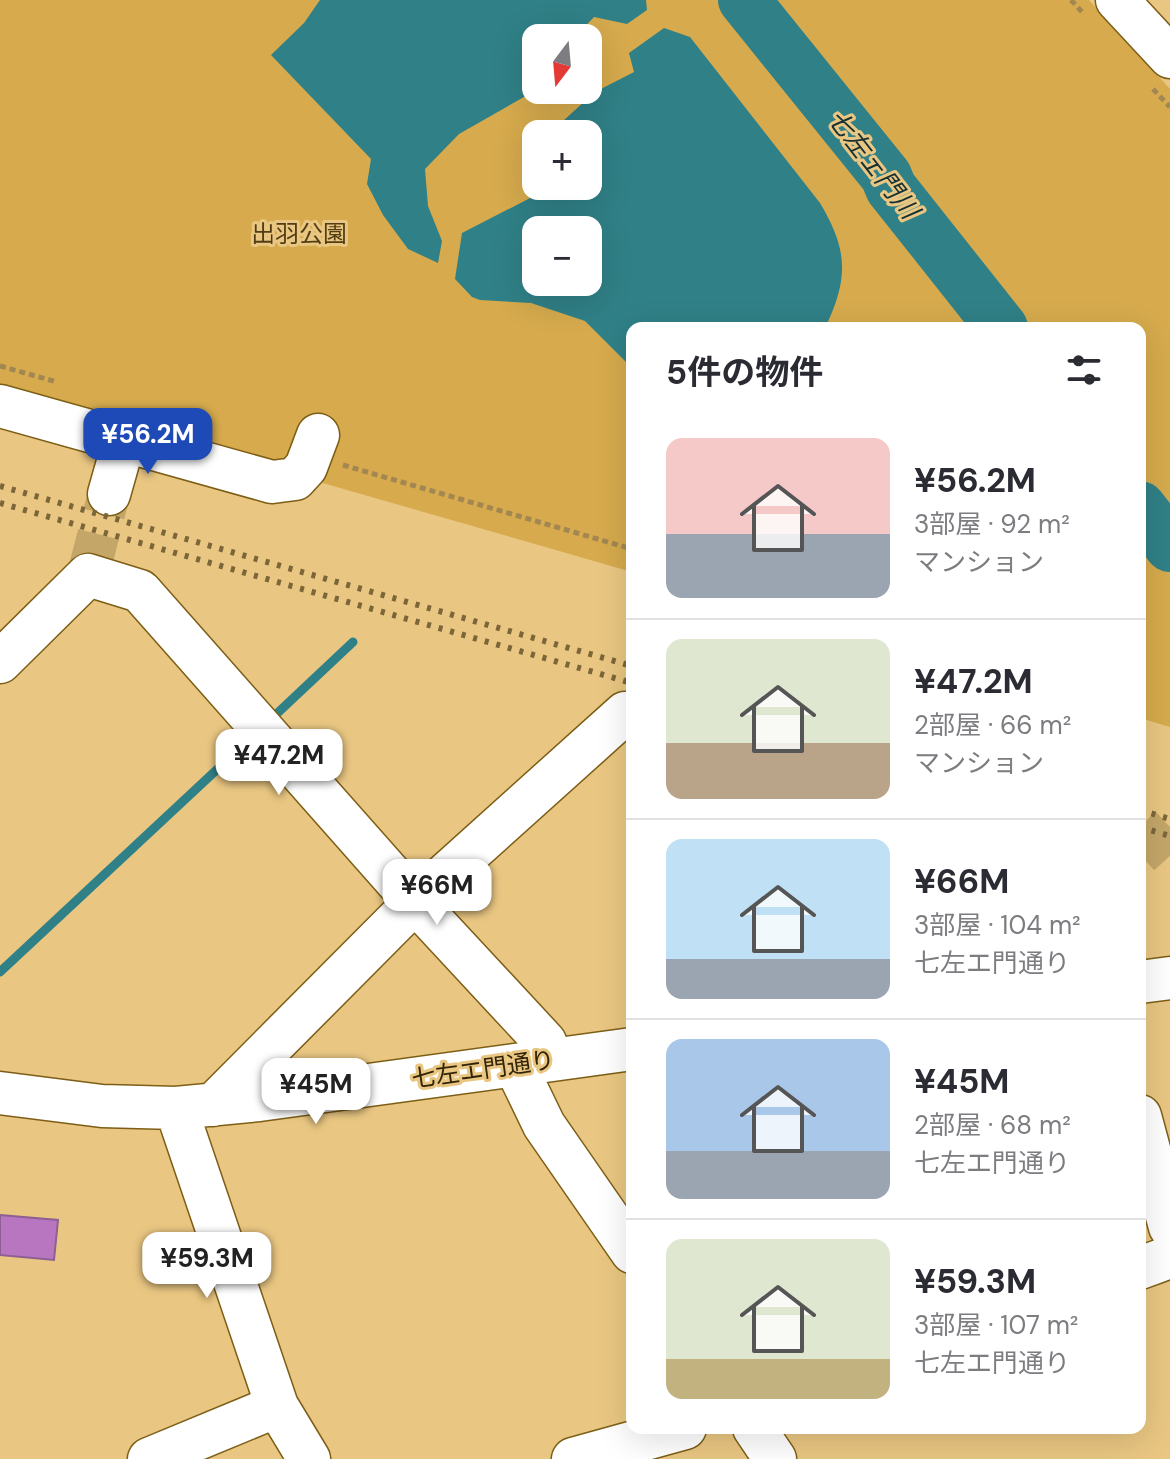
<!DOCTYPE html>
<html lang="ja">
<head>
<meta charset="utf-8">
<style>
	body { margin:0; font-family:"DM Sans","Noto Sans JP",sans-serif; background:#f2f2f3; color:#2b2b33; height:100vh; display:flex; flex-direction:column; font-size:30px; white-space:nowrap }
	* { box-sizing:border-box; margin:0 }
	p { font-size:26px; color:#7c7c81 }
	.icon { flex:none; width:44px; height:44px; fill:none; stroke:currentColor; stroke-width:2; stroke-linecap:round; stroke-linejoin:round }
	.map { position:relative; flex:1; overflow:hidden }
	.drawer { position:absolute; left:626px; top:322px; width:520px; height:1112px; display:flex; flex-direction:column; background:#fff; border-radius:16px; box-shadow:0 8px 32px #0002 }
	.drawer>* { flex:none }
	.needle { width:52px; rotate:196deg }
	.controls { position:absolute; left:522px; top:24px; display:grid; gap:16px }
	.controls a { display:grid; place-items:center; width:80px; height:80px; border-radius:16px; background:#fff; box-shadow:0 8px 32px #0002; font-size:40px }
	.price { position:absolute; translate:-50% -68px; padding:0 18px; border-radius:16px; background:#fff; color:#222; font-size:26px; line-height:52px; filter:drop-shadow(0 2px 4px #0008) }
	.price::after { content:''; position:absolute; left:50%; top:48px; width:24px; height:18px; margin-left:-12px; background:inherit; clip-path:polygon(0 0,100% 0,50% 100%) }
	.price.selected { background:#1d4ab7; color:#fff }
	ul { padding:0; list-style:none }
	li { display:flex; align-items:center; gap:24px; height:200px; padding:0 40px }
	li+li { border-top:2px solid #e1e1e2 }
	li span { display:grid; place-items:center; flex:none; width:224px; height:160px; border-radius:16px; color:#555 }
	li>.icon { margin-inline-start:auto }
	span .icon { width:96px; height:96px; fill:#fffc; stroke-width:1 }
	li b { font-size:34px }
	h2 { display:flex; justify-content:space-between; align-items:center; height:96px; padding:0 40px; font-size:34px }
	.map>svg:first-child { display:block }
	.green { fill:#d6aa4d; fill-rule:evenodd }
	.water { fill:#308087; fill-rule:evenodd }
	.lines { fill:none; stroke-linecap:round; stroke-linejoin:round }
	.stream { stroke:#308087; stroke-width:9 }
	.river { stroke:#308087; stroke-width:52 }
	.building { fill:#b976c0; stroke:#8e5f92; stroke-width:2 }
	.minor-tunnel { stroke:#c4a669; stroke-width:42; stroke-dasharray:42 21; stroke-linecap:butt }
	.minor-casing { stroke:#7d5e15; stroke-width:45 }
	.path { stroke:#a28752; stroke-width:5; stroke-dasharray:6 4; stroke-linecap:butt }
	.minor { stroke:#fff; stroke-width:42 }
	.rail { stroke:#7c6639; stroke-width:6; stroke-dasharray:4 8; stroke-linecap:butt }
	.labels { text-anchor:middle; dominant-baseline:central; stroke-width:6; stroke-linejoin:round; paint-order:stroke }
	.park-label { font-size:24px; fill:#513d13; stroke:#e9c682 }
	.street-label { font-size:24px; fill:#312407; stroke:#e9c682 }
	.water-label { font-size:26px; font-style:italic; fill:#173133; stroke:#e9c682 }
</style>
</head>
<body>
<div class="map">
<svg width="1170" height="1459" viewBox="0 0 1170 1459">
	<rect width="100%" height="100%" fill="#e9c682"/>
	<!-- green -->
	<path class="green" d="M0,0H1089L1170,89V727L1140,718V328H632V572L0,390ZM536,38H588V90H536ZM536,134H588V186H536ZM536,230H588V282H536Z"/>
	<!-- water -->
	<path class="water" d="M320,0H646L647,10L627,24L594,17L574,38H536V87L531,93L459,134L425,169L428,206L442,241L438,263L408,249L383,215L367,184L371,159L271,55L304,23Z
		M664,28L690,37L820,203C848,250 849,278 825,328H632V368L585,321L531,303L480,300L472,297L455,279L462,233L536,195L538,186H588V134H552L553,130L595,92L634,72L629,53ZM536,230H588V282H536Z"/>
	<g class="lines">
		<!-- stream -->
		<path class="stream" d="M269,721L353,642
			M0,972L255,734"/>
		<!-- river -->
		<path class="river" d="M744,0L886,176L891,188L1002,328
			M1140,507L1170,546"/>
	</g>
	<!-- building -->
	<path class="building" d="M0,1215L58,1220L54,1260L0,1255Z"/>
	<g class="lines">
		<!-- minor-tunnel -->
		<path class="minor-tunnel" d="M88,575L109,494
			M1140,855L1170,827"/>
		<!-- minor casing -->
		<g class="minor-casing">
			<path id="minor" d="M1117,0L1170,57
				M0,406L272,482L295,479L306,467L318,435
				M109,494L124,441
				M0,662L88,575L140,591L415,902L545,1042L552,1059
				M1140,982L1170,978
				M515,1065L544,1125L632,1252
				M0,1093L102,1106L176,1108L259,1100L632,1049
				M213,1105L415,902L625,713
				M176,1108L277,1406L309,1459
				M1140,1116L1170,1227
				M1140,1268L1170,1257
				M754,1428L775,1459
				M149,1459L277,1406
				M573,1459L685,1428"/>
		</g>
		<!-- path -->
		<path class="path" d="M1071,0L1084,14
			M1153,89L1170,107
			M0,366L57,382
			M343,465L632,549"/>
		<!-- minor -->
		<use href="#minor" class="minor"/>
		<!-- rail -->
		<path class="rail" d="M0,486L632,666
			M0,503L632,683
			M1140,810L1170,819
			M1140,827L1170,836"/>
	</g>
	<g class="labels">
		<!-- park labels -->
		<g class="park-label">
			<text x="299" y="233">出羽公園</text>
		</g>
		<!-- street labels -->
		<g class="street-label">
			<text transform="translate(483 1069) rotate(-8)">七左エ門通り</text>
		</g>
		<!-- water labels -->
		<g class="water-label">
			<text transform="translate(873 164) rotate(52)">七左ェ門川</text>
		</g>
	</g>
</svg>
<div class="controls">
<a><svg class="needle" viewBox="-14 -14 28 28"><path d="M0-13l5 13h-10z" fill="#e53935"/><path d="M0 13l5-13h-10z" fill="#7c7c81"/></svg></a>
<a>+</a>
<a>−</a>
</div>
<b class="price selected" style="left:148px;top:476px">¥56.2M</b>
<b class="price" style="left:279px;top:797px">¥47.2M</b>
<b class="price" style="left:437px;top:927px">¥66M</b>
<b class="price" style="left:316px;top:1126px">¥45M</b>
<b class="price" style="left:207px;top:1300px">¥59.3M</b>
<section class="drawer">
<h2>5件の物件<svg class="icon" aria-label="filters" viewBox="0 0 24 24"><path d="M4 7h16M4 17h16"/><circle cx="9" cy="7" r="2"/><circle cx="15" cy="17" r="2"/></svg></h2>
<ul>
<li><span style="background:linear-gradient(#f6c9c9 60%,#9aa5b1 0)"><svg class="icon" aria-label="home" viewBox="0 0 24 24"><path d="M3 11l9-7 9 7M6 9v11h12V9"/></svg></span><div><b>¥56.2M</b><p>3部屋 · 92 m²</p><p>マンション</p></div></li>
<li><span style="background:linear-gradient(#dfe7d0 65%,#b9a48a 0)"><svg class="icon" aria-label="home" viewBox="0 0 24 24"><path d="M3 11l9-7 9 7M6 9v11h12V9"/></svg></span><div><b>¥47.2M</b><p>2部屋 · 66 m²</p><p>マンション</p></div></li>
<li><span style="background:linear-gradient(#bfe0f5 75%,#9aa5b1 0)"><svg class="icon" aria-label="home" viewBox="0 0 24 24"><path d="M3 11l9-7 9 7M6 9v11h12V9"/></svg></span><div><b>¥66M</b><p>3部屋 · 104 m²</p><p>七左エ門通り</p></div></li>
<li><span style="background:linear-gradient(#a9c7e8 70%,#9aa5b1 0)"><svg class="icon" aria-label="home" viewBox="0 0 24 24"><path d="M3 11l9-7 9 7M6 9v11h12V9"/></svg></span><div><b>¥45M</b><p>2部屋 · 68 m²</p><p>七左エ門通り</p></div></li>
<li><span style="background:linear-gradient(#dfe7d0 75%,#c2b280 0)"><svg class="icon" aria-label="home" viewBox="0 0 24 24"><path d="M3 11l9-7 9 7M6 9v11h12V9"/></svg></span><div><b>¥59.3M</b><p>3部屋 · 107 m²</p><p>七左エ門通り</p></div></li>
</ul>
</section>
</div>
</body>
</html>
